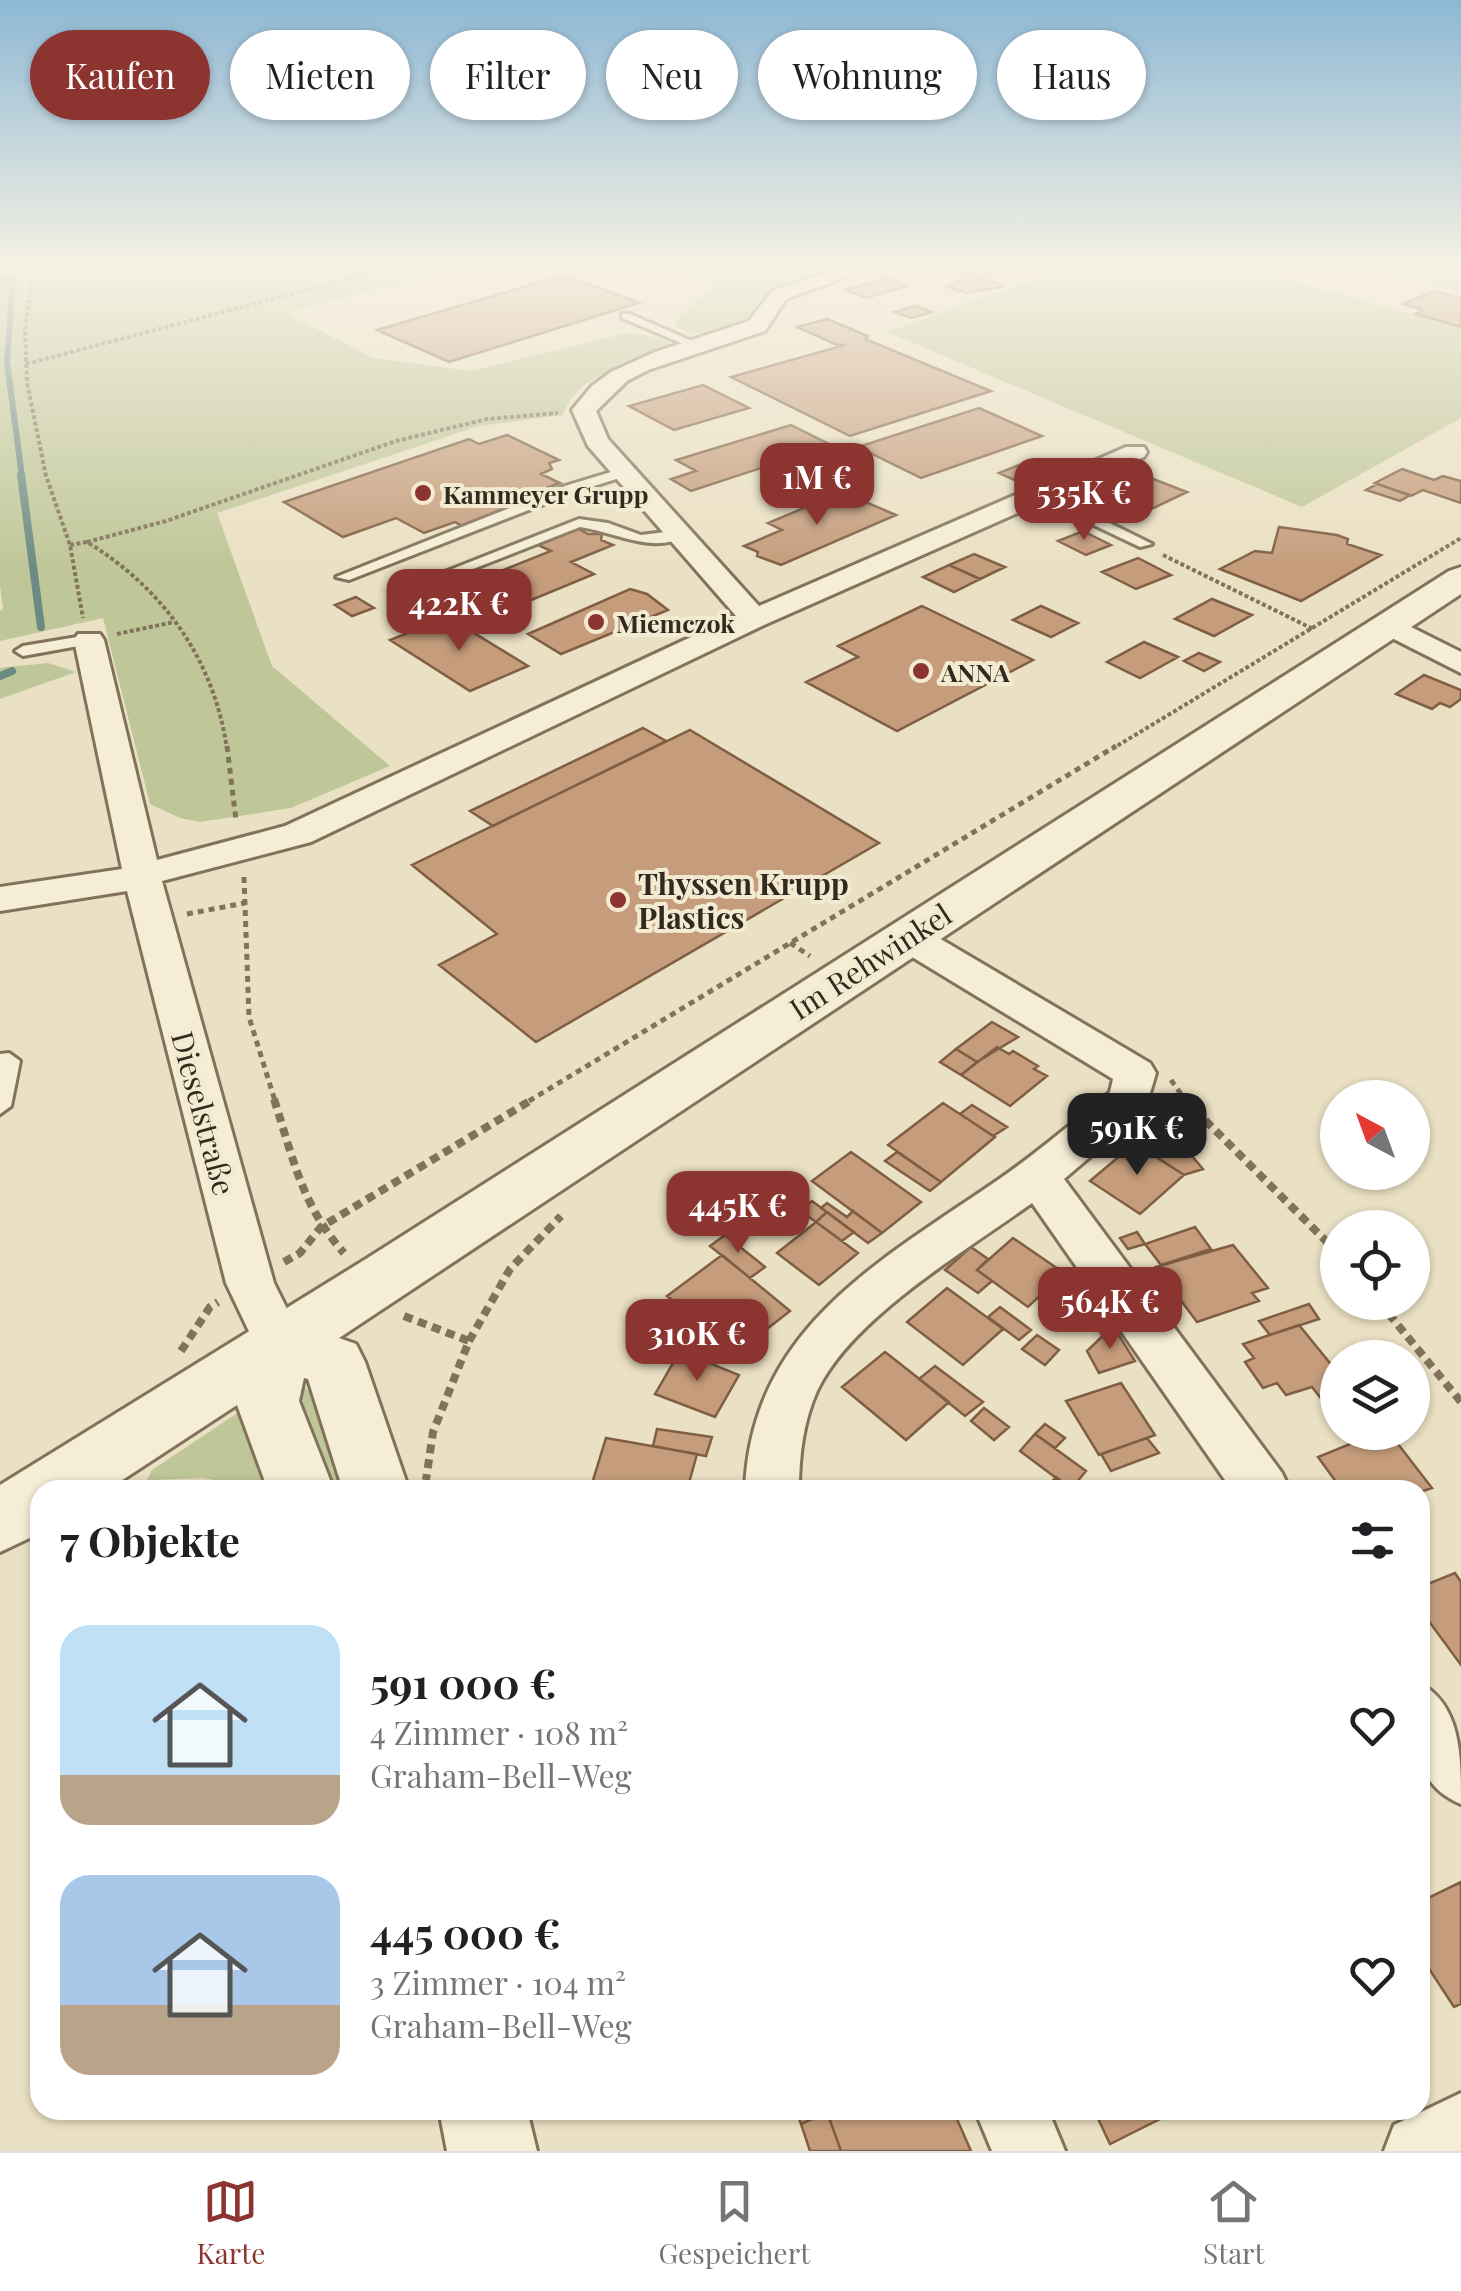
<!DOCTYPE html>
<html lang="de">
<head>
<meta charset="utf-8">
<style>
	body { margin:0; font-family:"Playfair Display",serif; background:#f6f6f6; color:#202124; height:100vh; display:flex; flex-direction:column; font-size:38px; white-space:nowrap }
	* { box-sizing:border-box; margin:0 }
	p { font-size:32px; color:#757577 }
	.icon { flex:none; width:55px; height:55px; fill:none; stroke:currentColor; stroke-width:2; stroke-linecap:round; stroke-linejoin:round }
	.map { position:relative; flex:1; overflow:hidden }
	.side { position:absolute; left:30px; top:1480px; width:1400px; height:640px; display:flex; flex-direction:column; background:#fff; border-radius:30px; box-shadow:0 2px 8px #0004 }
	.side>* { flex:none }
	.banner { position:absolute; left:30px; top:30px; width:1402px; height:90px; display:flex; gap:20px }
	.needle { width:65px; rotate:319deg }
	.controls { position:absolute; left:1320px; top:1080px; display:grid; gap:20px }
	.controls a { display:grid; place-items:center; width:110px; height:110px; border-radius:50%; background:#fff; box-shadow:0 2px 8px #0004; font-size:50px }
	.price { position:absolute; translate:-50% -85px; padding:0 22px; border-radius:20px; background:#8c3430; color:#fff; font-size:32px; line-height:65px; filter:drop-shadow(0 2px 5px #0008) }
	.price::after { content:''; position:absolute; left:50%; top:60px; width:30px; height:22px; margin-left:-15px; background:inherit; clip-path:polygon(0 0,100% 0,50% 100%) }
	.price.selected { background:#222; color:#fff }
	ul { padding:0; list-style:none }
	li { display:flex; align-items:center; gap:30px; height:250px; padding:0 30px }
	li span { display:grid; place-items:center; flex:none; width:280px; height:200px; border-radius:30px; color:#555 }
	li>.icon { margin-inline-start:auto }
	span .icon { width:120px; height:120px; fill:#fffc; stroke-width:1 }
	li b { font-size:42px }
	h2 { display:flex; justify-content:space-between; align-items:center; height:120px; padding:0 30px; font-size:42px }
	.pill { padding:0 35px; border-radius:45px; background:#fff; box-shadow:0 2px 8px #0004; font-size:35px; line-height:90px }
	.pill.selected { background:#8c3430; color:#fff }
	.menu { display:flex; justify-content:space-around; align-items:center; height:140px; border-top:2px solid #e0e0e0; background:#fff; font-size:28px; color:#757577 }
	.menu a { display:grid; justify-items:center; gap:5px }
	.menu .selected { color:#8c3430 }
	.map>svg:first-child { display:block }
	.green { fill:#bfc798 }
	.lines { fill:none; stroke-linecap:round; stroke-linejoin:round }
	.stream-far1 { stroke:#6c8a84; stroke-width:6 }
	.stream { stroke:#6c8a84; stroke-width:8 }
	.building { fill:#c59d7c; stroke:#7f5e43; stroke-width:2.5 }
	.service-casing { stroke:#82725b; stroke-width:6 }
	.minor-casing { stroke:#82725b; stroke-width:6 }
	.tertiary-casing { stroke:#82725b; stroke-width:6 }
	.path-far2 { stroke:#82725b; stroke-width:4; stroke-dasharray:4 2.5; stroke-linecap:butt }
	.path-far1 { stroke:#82725b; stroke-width:5; stroke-dasharray:6 5; stroke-linecap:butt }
	.path { stroke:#82725b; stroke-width:8; stroke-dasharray:9 6; stroke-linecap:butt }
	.service { fill:#f5edd5; fill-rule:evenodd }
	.minor { fill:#f5edd5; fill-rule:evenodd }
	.tertiary { fill:#f5edd5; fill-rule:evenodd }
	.poi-dot { fill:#8c3430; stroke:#f2ead1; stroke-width:4 }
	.labels { text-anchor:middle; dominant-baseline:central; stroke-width:8; stroke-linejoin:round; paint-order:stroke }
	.far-poi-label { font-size:25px; font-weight:bold; fill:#33291e; stroke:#f2ead1; text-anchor:start }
	.poi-label { font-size:30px; font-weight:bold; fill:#33291e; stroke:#f2ead1; text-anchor:start }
	.street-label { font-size:30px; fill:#33291e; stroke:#f2ead1 }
</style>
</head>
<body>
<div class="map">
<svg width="1461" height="2151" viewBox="0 0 1461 2151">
	<rect width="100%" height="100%" fill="#eae0c3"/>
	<!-- green -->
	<path class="green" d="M46,267H461L286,313L373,358L471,371L623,334L638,333L669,342L671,348C634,368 579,369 563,415L479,426L217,513L272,666L390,766L291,808L200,822L180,818L150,804L103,618L0,641V611L3,608L0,586V280Z
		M680,267H848L766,294L757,302L751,320C725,334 703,339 676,327L675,321L714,285Z
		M1069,267H1294L1274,276L1461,328V418L1302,507L887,332Z
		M1370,267H1461V291Z
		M48,663L76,672L0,699V668Z
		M300,1384L317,1397L349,1490H325L290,1391Z
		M239,1412H244L265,1484L259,1487L202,1478L147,1480L152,1470Z"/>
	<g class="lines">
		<!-- stream-far1 -->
		<path class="stream-far1" d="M0,282L13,279L7,362L22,477"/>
		<!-- stream -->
		<path class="stream" d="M21,475L41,627
			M0,676L12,671"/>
	</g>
	<!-- building -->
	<path class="building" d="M981,267L1001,272L982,278L962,273Z
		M565,275L639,303L449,362L377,330Z
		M966,277H977L1006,286L967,293L947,287Z
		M886,278L906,286L866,298L846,290Z
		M1434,291L1461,298V327L1415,314L1423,310L1403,304Z
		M915,306L932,312L911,318L895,312Z
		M827,319L868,336L865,339L991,391L850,436L731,377L845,345L835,344L797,327Z
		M703,385L749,408L674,430L629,406Z
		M979,408L1042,436L921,478L858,447Z
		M791,425L831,445L691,491L671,479L696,471L676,460Z
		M507,435L559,460L549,463L552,469L541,474L560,483L498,506L505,509L462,526L455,522L424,533L396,518L343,537L284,502L469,439L479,444Z
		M1029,461L1048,470L1019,482L999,473Z
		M1402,469L1434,480L1443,476L1461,481V503L1423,490L1411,496L1375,483Z
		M1143,475L1187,492L1143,513L1099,495Z
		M1377,484L1410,495L1400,501L1366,490Z
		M842,492L896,515L781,565L757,556L758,552L744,546L782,530L768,523Z
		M1279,527L1337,535L1348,539L1347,544L1381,555L1301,601L1220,569L1255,551L1272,553Z
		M577,528L588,534H602L601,540L613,545L571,562L594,574L488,618L446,593L551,551L536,544Z
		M1083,531L1111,545L1086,555L1058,541Z
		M974,554L1005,567L980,579L949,565Z
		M1138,558L1171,575L1136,589L1102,572Z
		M949,565L980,579L954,592L923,577Z
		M630,589L647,594L668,610L561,654L528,634Z
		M356,597L374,608L352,616L335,605Z
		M1212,599L1252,615L1214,636L1175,619Z
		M922,606L1033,660L897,731L806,682L858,657L838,646Z
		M1041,606L1078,623L1051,637L1013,620Z
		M448,617L528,666L470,691L390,640Z
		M1144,642L1178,657L1140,678L1107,662Z
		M1199,653L1220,662L1204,671L1184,661Z
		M1424,675L1461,690V699L1450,707L1440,703L1432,709L1396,694Z
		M643,728L666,741L493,826L470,811Z
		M690,730L879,843L536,1042L439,965L497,934L412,865Z
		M992,1022L1018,1037L977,1062L956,1049Z
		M997,1047L1009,1054L1013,1051L1038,1066L1034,1069L1047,1076L1010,1106L961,1075Z
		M956,1049L977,1062L961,1075L940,1062Z
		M943,1103L995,1137L941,1182L888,1145Z
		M972,1105L1007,1127L993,1136L960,1114Z
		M1171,1131L1203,1169L1184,1175L1146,1151Z
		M1135,1143L1184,1175L1140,1214L1090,1181Z
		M851,1152L921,1202L882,1233L812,1181Z
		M897,1152L941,1182L930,1191L885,1161Z
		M812,1201L827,1212L816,1222L799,1210Z
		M827,1203L847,1217L853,1211L882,1233L868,1243L821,1208Z
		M827,1212L854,1232L842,1241L816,1222Z
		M816,1222L858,1253L819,1285L777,1253Z
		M1195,1227L1211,1249L1161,1265L1145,1244Z
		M1137,1232L1145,1244L1128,1249L1120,1238Z
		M725,1235L765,1267L750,1278L710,1246Z
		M1013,1238L1064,1273L1028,1307L977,1270Z
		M1233,1245L1268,1288L1252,1293L1259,1301L1197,1322L1156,1267Z
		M971,1247L988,1259L977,1270L992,1281L978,1293L945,1270Z
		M722,1255L790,1311L749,1343L716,1316L703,1325L667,1296Z
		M947,1288L1003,1329L963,1365L907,1322Z
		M1309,1304L1319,1319L1270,1335L1259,1321Z
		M1000,1307L1031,1330L1019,1340L988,1317Z
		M1299,1325L1338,1373V1396L1323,1401L1312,1387L1286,1395L1277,1383L1263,1388L1245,1362L1254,1358L1243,1344Z
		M1113,1326L1135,1361L1099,1373L1087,1351Z
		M683,1333L718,1349L708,1362L672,1348Z
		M1037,1335L1059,1350L1045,1365L1022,1349Z
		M680,1351L739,1375L715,1417L655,1394Z
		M885,1352L949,1402L906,1440L842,1387Z
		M935,1366L983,1402L965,1416L919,1379Z
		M1121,1383L1155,1435L1099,1455L1066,1401Z
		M984,1408L1009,1427L994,1440L971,1421Z
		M1045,1424L1065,1438L1055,1448L1035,1434Z
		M657,1429L712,1437L706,1456L653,1446Z
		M1348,1432H1396L1355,1442Z
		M1035,1434L1086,1471L1071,1489L1020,1451Z
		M1391,1435L1432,1488L1420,1492L1342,1490L1318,1457L1355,1442Z
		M606,1438L697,1454L687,1490H590Z
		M1147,1438L1159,1453L1111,1471L1101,1454Z
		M1056,1477L1071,1489L1075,1484L1083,1490H1045Z
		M1455,1573L1461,1582V1665L1420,1609V1587Z
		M1461,1882V2004L1454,2007L1420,1955V1902Z
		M796,2110H831L801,2124Z
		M831,2110H953L971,2151H841L827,2112Z
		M1094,2110H1178L1110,2144Z
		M827,2112L841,2151H810L801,2124Z"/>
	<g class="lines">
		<!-- service casing -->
		<g class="service-casing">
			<path id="service" d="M622,314H630L703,346L693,348L622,318Z
				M624,468L631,472L629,475L575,492L349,580L336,577L565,486Z
				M1035,491H1045L1152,544L1140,547L1035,497Z
				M579,519L608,523L641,535L682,530L689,534C655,556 616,532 580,527L450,578L437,575Z
				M89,635L95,637V643L23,656L15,651L23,646Z
				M9,1053L20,1061L11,1106L0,1114V1054Z"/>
		</g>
		<!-- minor casing -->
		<g class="minor-casing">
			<path id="minor" d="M845,267H874L786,299L765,331L648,370L627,381L596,411L608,439L759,606L1126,447H1144L1147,452L1144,457L764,625L311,842L162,881L274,1283L305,1345L298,1359L280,1365L262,1359L226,1283L127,891L0,911V887L122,869L74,640L78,634H100L104,640L157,860L285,826L736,616L588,446L572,410L592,386L611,372L655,352L749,321L772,291Z
				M1389,616L1461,652V673L1378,631L1374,625L1378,619Z
				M908,925L922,928L1150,1063L1156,1073L1145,1110L1064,1179L1282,1473L1290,1490H1232L1032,1203C967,1250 851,1318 817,1391C803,1422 799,1457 799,1490H745C751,1330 877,1263 995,1182C1035,1155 1072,1123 1110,1092L1113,1079L894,946L889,937L894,928Z
				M1420,1683C1461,1706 1461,1754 1461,1804C1406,1781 1420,1733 1420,1683Z
				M1461,2093V2151H1384L1394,2125Z
				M975,2110H1048L1065,2151H992Z"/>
		</g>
		<!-- tertiary casing -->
		<g class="tertiary-casing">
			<path id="tertiary" d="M1461,567V594L339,1338L356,1344L365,1362L409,1490H343L308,1379L304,1378L299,1401L334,1490H268L237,1405L107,1490H40V1533L0,1552V1485L366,1259L1449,571Z
				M439,2110H527L537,2151H447Z"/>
		</g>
		<!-- path-far2 -->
		<path class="path-far2" d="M33,267L25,331L27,382L46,476L70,545L83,618
			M0,277L33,270
			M26,364L394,267
			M87,542L166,521L396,441L487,419L558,413
			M70,545L87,542C164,589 214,660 227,749
			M1163,555L1313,629
			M117,634L174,622
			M1112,749L1461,538"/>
		<!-- path-far1 -->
		<path class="path-far1" d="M227,746L236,820
			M244,877L249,1017L275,1101
			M187,914L245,903
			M790,943L810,956
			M1171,1080L1186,1101
			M529,1101L1116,746"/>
		<!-- path -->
		<path class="path" d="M274,1099C293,1158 302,1206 344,1253
			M1184,1099L1338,1253
			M284,1262L300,1253L321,1227L533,1099
			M1379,1302L1461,1402
			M404,1316L469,1341L433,1432L426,1480
			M469,1341L510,1269L561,1216
			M181,1351L210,1307L218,1302"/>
		<!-- service -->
		<use href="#service" class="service"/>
		<!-- minor -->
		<use href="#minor" class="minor"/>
		<!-- tertiary -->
		<use href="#tertiary" class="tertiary"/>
	</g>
	<!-- sky -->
	<linearGradient id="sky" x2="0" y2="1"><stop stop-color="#8db8d4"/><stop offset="0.47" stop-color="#f6f1e4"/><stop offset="1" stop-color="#f6f1e4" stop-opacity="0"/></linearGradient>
	<rect width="1461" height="568" fill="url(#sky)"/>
	<!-- markers -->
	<g class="poi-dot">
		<circle cx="423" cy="493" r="10"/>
		<circle cx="596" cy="622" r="10"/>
		<circle cx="921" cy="671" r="10"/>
		<circle cx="618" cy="900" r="10"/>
	</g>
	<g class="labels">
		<!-- far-poi labels -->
		<g class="far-poi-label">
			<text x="443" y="493">Kammeyer Grupp</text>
			<text x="616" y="622">Miemczok</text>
			<text x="941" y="671">ANNA</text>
		</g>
		<!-- poi labels -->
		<g class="poi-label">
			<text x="638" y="883">Thyssen Krupp<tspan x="638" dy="34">Plastics</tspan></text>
		</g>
		<!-- street labels -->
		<g class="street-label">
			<text transform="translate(870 961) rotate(-33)">Im Rehwinkel</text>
			<text transform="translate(204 1113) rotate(75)">Dieselstraße</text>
		</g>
	</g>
</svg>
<div class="controls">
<a><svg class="needle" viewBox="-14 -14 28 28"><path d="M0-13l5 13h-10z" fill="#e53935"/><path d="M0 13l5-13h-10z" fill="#757577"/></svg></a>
<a><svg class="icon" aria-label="locate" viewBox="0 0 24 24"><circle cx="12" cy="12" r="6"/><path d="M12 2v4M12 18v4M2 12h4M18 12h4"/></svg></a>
<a><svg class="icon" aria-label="layers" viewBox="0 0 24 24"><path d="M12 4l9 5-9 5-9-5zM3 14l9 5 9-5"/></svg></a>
</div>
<b class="price" style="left:817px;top:528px">1M €</b>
<b class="price" style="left:1084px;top:543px">535K €</b>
<b class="price" style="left:459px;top:654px">422K €</b>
<b class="price selected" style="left:1137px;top:1178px">591K €</b>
<b class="price" style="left:738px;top:1256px">445K €</b>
<b class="price" style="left:1110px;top:1352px">564K €</b>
<b class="price" style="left:697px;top:1384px">310K €</b>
<div class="banner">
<a class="pill selected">Kaufen</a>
<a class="pill">Mieten</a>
<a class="pill">Filter</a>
<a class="pill">Neu</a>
<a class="pill">Wohnung</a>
<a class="pill">Haus</a>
</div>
<section class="side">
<h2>7 Objekte<svg class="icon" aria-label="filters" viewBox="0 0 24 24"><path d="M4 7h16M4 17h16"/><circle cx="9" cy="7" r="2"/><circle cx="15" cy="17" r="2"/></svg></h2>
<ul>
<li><span style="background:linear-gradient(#bfe0f5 75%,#b9a48a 0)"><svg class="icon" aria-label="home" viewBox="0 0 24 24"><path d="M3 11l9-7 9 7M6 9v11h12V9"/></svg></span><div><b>591 000 €</b><p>4 Zimmer · 108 m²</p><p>Graham-Bell-Weg</p></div><svg class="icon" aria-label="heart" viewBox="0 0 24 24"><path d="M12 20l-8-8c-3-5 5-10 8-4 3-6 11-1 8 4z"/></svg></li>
<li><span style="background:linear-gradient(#a9c7e8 65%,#b9a48a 0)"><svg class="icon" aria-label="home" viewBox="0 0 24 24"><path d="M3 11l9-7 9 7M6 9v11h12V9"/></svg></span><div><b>445 000 €</b><p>3 Zimmer · 104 m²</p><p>Graham-Bell-Weg</p></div><svg class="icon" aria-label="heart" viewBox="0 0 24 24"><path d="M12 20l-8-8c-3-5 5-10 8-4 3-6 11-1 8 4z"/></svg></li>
</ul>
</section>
</div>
<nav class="menu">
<a class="selected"><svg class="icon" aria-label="map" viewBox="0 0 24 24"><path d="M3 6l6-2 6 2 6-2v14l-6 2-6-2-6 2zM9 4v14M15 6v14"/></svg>Karte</a>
<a><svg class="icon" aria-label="saved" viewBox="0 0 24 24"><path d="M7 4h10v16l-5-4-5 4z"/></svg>Gespeichert</a>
<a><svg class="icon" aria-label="home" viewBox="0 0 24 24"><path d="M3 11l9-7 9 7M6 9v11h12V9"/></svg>Start</a>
</nav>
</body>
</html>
